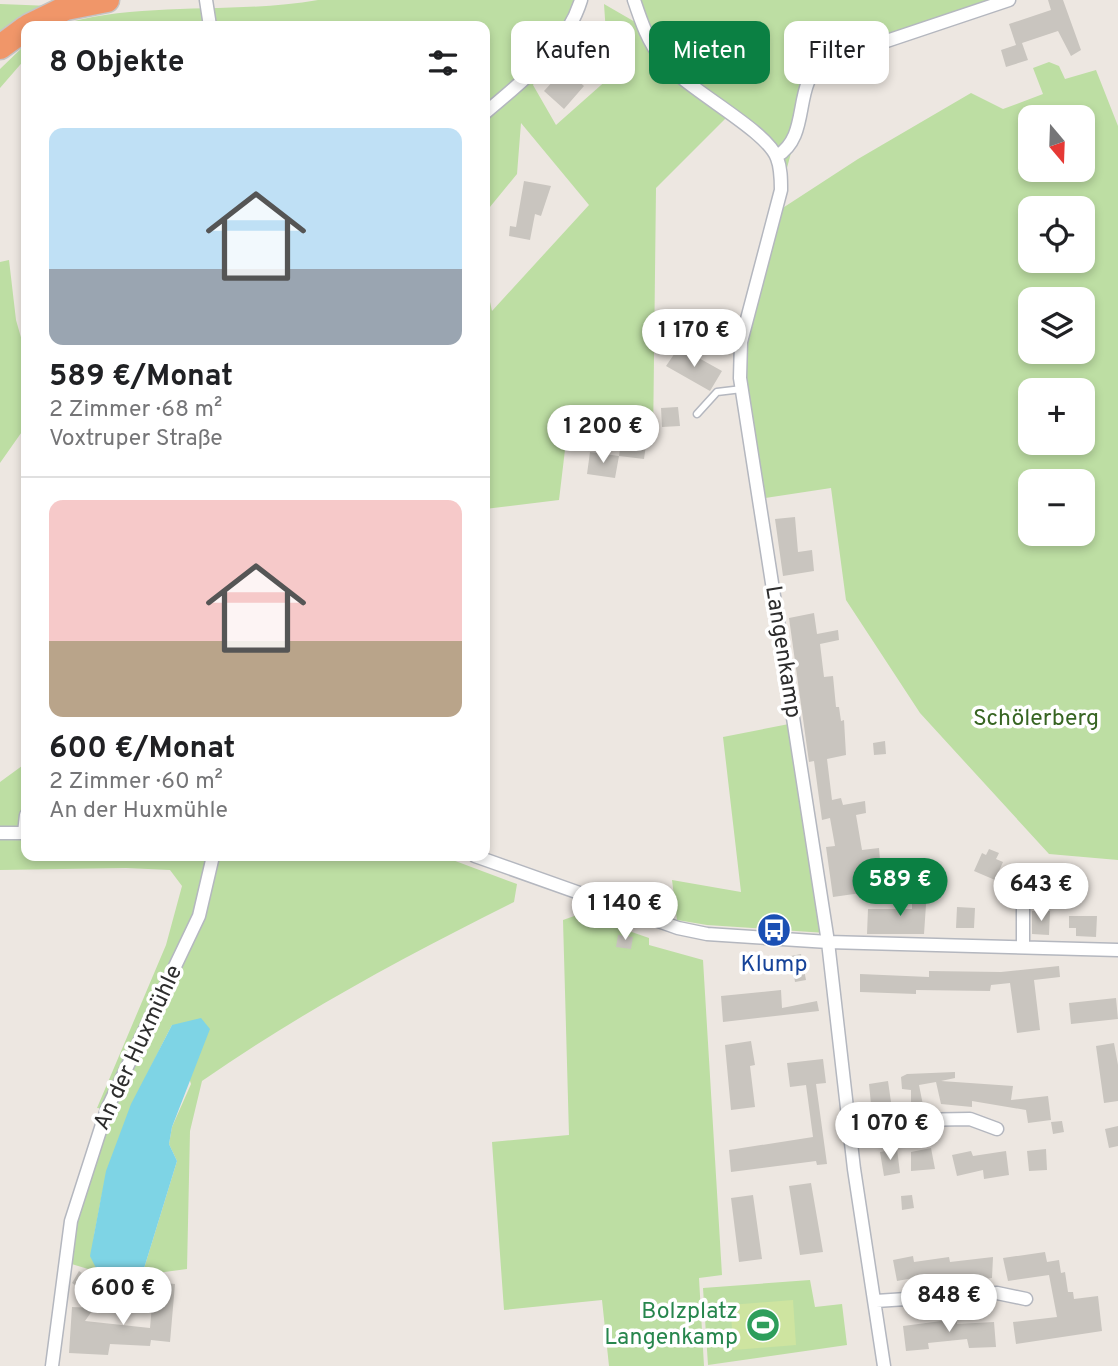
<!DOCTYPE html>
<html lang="de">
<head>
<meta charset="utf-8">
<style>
	body { margin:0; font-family:Overpass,sans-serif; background:#f2f2f2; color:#202124; height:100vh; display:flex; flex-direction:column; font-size:26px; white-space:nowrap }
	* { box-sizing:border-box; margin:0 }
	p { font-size:23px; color:#757577 }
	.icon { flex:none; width:38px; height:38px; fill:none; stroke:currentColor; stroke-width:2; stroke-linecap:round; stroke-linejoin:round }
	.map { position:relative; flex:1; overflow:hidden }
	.drawer { position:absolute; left:21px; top:21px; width:469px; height:840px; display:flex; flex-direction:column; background:#fff; border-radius:14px; box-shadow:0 4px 10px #0003 }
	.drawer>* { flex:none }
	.guide { position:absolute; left:511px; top:21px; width:500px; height:63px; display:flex; gap:14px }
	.needle { width:46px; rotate:161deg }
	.tools { position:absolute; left:1018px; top:105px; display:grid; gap:14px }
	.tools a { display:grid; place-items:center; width:77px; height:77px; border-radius:14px; background:#fff; box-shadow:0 4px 10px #0003; font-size:35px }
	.price { position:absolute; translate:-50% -60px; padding:0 16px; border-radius:24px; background:#fff; color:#222; font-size:23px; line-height:46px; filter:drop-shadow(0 2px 4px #0008) }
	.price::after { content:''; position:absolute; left:50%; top:42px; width:21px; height:16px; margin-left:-10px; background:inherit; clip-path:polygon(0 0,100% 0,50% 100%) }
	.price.on { background:#0b8043; color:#fff }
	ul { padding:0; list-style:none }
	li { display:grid; align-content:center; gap:14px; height:371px; padding:0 28px }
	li+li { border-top:2px solid #e0e0e0 }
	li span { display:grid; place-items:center; height:217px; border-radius:14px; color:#555 }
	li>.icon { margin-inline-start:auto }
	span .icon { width:126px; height:126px; fill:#fffc; stroke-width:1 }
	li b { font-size:30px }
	h2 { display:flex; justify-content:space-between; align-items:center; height:84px; padding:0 28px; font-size:30px }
	.chip { padding:0 24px; border-radius:14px; background:#fff; box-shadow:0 4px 10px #0003; font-size:24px; line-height:63px }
	.chip.on { background:#0b8043; color:#fff }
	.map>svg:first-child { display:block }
	.green { fill:#bddea3; fill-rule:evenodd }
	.pitch { fill:#cee4a0 }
	.water { fill:#7ed4e5 }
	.building { fill:#c9c5bf }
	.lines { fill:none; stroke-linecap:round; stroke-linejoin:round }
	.lane-casing { stroke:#b4b7bf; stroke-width:9 }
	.street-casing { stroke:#b4b7bf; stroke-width:15 }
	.highway-casing { stroke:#c4c4c4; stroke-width:27 }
	.lane { stroke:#fff; stroke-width:6 }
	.street { stroke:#fff; stroke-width:12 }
	.highway { stroke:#f09669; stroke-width:24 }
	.labels { text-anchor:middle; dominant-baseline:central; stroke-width:7; stroke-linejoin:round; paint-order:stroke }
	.street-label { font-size:23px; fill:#2d2d2d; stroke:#fff }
	.park-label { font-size:23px; fill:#376522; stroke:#fff }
	.transit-label { font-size:23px; fill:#164399; stroke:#fff }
	.leisure-label { font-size:23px; fill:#27864d; stroke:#fff; text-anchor:end }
</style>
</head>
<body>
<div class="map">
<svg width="1118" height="1366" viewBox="0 0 1118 1366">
	<rect width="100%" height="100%" fill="#ede7e1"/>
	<!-- green -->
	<path class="green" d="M318,0H581L533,85L556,125L609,78L604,4L642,26L634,0H987L991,6L814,68L781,190L777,156L729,115L656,188L653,442L567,433L559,500L485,509V279L492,311L589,205L521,123L517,174L485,213V26H57C139,0 233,15 318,0Z
		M0,4L51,6L0,37Z
		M26,44V58L0,88V69Z
		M1049,62L1059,66L1065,79L1096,70L1118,126V860L1049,854L920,713L846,600L831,488L759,499L741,342L775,213L858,159L971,93L1003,109L1043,94L1033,68ZM1031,117H1083V170H1031ZM1031,208H1083V261H1031ZM1031,299H1083V352H1031ZM1031,390H1083V443H1031ZM1031,481H1083V534H1031Z
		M9,260L16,320L26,355V426L0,463V262Z
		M794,723L826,933L707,925L677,920L672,880L741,892L723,737Z
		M26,763V856H442L517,884L514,902C406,956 301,1012 202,1081L190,1131L187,1269L142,1275L177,1161L169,1144L172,1127L191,1084L172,1025C140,1087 110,1146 98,1215C94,1237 89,1252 98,1272L65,1262L106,1109L97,1108L166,945L182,886L170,870L126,868L0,870V782Z
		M580,914L649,938V945L703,960L722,1275L699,1278L704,1366H609L602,1300L504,1310L492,1142L569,1135L563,920Z
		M810,1280L815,1307L842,1304L847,1345L708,1365L703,1288Z"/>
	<!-- pitch -->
	<path class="pitch" d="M793,1300L796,1345L734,1350L730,1305Z"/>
	<!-- water -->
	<path class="water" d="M201,1018L210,1029L172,1127L169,1144L177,1161L142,1275L119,1274L109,1280L98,1272L90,1256L106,1171L131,1104L172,1025Z"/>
	<!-- building -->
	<path class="building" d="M1048,0H1063L1081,50L1071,56L1058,31L1022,43L1028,60L1006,67L1001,50L1016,45L1009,24L1051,10Z
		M564,69L584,86L564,109L544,91Z
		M524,181L551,186L541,216L535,214L530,240L509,236L510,226L516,227Z
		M718,336L729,338L726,354L715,352Z
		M679,347L722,371L710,391L666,366Z
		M678,407L680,426L662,427L661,408Z
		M621,442L646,445L644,459L619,456Z
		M590,452L619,456L615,478L587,474Z
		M795,517L798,552L812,550L814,571L783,576L775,519Z
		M814,613L817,634L838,630L839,640L820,644L824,677L833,676L836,707H839L841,721L844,720L846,755L827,759L832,800L841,798L843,805L865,801L866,813L856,815L862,850L879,848L880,860L866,862L868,892L833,897L826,847L835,846L830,818L822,820L814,761L809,762L789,618Z
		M885,741L886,754L874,755L873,743Z
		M989,849L999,853L996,859L1003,862L995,880L974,871L982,853L986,855Z
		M912,889L927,890L924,934H867L868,909H912Z
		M957,907L975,908L974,928H956Z
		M1032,911H1050L1049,935L1032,934Z
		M1069,916H1097L1096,937L1076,936V928H1069Z
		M618,935L633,937L631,949L616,947Z
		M801,954L806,980L795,982L791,956Z
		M1059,966L1060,977L1034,980L1040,1030L1017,1033L1010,983L991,985L990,991L916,990V994L860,992V974L929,977V971L1001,972Z
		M781,990L782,1008L817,1001L819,1011L723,1022L721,996Z
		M1116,998L1118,1019L1071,1024L1069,1003Z
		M751,1041L755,1065L750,1066L755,1107L731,1110L725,1045Z
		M1114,1043L1118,1065V1101L1104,1103L1096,1046Z
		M823,1059L826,1083L816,1084L827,1164L817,1165L816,1161L731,1172L729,1150L813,1137L806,1085L790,1087L787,1063Z
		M955,1072V1078L941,1081L1013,1086L1011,1100L1048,1096L1051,1120L1028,1123L1026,1110L972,1101V1107L941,1104L936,1082L919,1085L923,1105H911V1090L902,1089L901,1077L907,1074Z
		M888,1081L891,1102L871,1104L869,1084Z
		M1062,1121L1064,1132L1053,1134L1051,1122Z
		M1118,1126V1146L1109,1148L1105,1129Z
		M931,1148L935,1169L911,1171V1152Z
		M897,1149L900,1173L884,1176L880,1152Z
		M1046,1149L1047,1170L1029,1171L1027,1151Z
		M971,1151L973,1156L1006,1151L1009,1175L984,1179L983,1170L957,1176L952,1155Z
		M811,1183L823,1252L800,1255L789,1186Z
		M753,1195L762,1259L739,1262L731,1198Z
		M912,1195L914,1208L902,1210L901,1196Z
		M1045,1252L1047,1262L1059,1260L1061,1273L1065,1272L1068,1292H1073L1074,1299L1098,1296L1102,1331L1016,1344L1013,1322L1057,1317L1049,1275L1008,1281L1003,1258Z
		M913,1256L914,1262L949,1257L950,1262L993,1257L992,1278L971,1281V1276L931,1280L930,1275L897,1281L893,1260Z
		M79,1271L106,1290L99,1301L72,1283Z
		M154,1282L175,1284L170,1342L151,1340L150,1346L110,1344L108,1355L69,1353L72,1307L94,1308L85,1321L150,1328Z
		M957,1319V1324L994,1322L996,1347L969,1348L967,1339L928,1343L929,1349L906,1351L903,1326Z"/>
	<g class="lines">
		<!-- lane casing -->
		<g class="lane-casing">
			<path id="lane" d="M697,414L717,392L742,389
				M594,919L600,901"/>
		</g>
		<!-- street casing -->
		<g class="street-casing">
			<path id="street" d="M206,0L210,26
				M634,0C641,21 648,42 662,59C687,90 766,129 777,158C781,168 781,179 781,190L741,342L740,378L828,942L854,1169L884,1366
				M485,113C522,81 566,49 581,0
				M777,156C812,135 791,84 824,62L1009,0
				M0,833H26
				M24,833L26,815
				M475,856L678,928L707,934L828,942L1118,950
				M1023,946V904
				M850,1121L970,1119L997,1129
				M876,1301L997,1293L1026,1299
				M52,1366L71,1221L107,1109L199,916L213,856"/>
		</g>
		<!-- highway casing -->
		<g class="highway-casing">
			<path id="highway" d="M29,26L66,8L107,0
				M0,47L26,28"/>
		</g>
		<!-- lane -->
		<use href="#lane" class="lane"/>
		<!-- street -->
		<use href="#street" class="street"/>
		<!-- highway -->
		<use href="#highway" class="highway"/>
	</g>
	<!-- icons -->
	<defs>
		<g id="bus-disc" transform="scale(1.75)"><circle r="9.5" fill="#1a4fb4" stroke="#fff"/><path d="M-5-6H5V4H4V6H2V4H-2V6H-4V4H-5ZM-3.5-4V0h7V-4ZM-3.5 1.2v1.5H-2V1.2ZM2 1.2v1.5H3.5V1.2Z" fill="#fff"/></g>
		<g id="stadium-disc" transform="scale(1.75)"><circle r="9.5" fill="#2e9e5b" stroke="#fff"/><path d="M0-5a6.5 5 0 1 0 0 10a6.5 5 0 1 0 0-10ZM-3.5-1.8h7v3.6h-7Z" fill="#fff"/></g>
	</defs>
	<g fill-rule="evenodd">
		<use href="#bus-disc" x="774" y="930"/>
		<use href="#stadium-disc" x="763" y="1325"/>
	</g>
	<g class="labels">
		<!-- street labels -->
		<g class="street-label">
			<text transform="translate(782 652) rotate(81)">Langenkamp</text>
			<text transform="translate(139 1048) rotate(-65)">An der Huxmühle</text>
		</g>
		<!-- park labels -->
		<g class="park-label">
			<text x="1036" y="719">Schölerberg</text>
		</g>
		<!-- transit labels -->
		<g class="transit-label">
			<text x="774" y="965">Klump</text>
		</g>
		<!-- leisure labels -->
		<g class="leisure-label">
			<text x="738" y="1312">Bolzplatz<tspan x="738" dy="26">Langenkamp</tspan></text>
		</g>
	</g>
</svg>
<div class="tools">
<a><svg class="needle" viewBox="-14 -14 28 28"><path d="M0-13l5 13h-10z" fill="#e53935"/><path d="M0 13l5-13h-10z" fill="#757577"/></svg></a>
<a><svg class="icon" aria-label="locate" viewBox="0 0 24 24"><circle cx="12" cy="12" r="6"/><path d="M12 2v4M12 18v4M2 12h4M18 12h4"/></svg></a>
<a><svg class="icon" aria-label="layers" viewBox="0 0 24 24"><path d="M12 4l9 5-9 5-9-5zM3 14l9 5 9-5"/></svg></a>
<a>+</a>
<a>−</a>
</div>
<b class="price" style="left:694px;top:369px">1 170 €</b>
<b class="price" style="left:603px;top:465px">1 200 €</b>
<b class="price on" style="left:900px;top:918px">589 €</b>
<b class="price" style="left:1041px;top:923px">643 €</b>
<b class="price" style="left:625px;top:942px">1 140 €</b>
<b class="price" style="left:890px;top:1162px">1 070 €</b>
<b class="price" style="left:123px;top:1327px">600 €</b>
<b class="price" style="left:949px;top:1334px">848 €</b>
<div class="guide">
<a class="chip">Kaufen</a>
<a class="chip on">Mieten</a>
<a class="chip">Filter</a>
</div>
<section class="drawer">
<h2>8 Objekte<svg class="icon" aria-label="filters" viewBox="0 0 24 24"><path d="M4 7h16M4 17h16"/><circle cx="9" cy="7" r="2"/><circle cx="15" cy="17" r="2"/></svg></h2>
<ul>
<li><span style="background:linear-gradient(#bfe0f5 65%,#9aa5b1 0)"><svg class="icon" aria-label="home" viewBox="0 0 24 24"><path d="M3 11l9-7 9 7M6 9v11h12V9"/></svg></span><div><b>589 €/Monat</b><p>2 Zimmer · 68 m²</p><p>Voxtruper Straße</p></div></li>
<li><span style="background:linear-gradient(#f6c9c9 65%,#b9a48a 0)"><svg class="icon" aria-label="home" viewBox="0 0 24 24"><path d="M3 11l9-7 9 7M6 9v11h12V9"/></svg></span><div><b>600 €/Monat</b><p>2 Zimmer · 60 m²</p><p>An der Huxmühle</p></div></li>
</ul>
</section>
</div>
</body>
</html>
